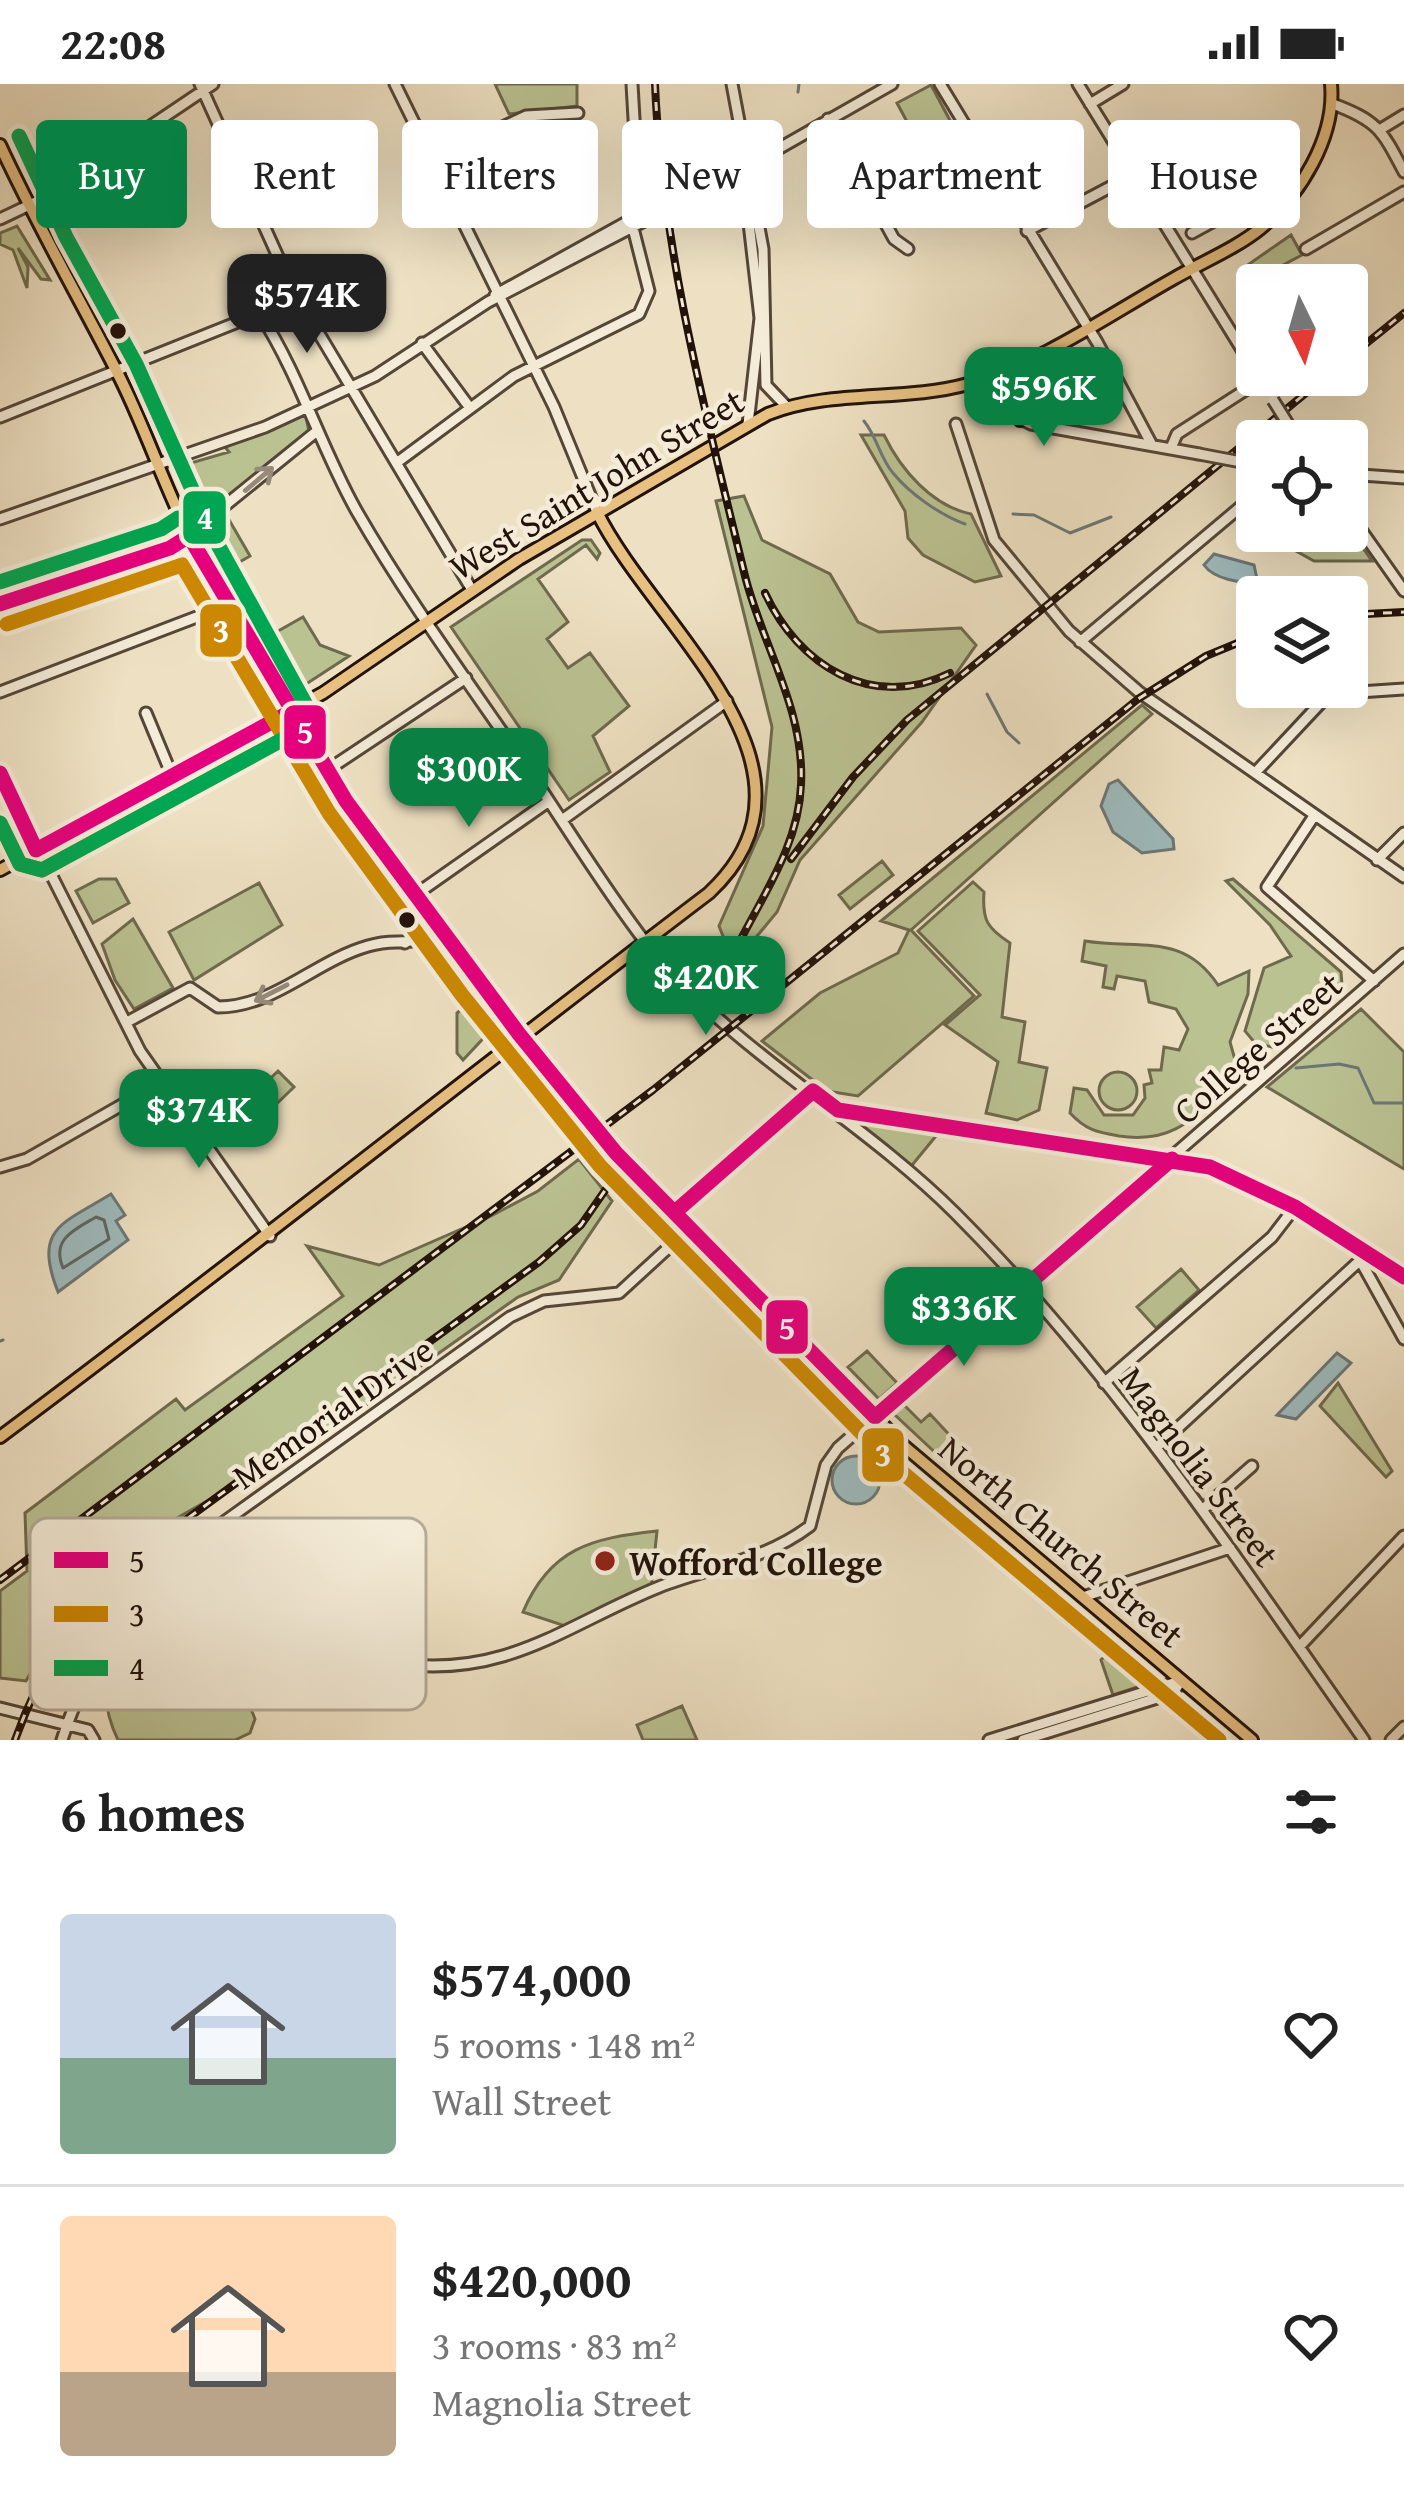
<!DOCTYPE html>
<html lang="en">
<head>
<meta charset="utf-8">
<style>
	body { margin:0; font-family:"Gentium Book Plus",serif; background:#f6f6f6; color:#222; height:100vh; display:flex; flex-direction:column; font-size:45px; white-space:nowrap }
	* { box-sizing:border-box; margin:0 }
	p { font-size:39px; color:#767676 }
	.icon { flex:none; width:66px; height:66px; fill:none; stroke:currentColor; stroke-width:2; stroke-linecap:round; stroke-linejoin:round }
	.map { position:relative; height:1656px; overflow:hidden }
	.drawer { display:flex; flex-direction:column; background:#fff; flex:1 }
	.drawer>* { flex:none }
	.banner { position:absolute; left:36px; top:36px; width:1332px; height:108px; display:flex; gap:24px }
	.needle { width:78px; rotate:175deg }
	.fabs { position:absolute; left:1236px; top:180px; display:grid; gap:24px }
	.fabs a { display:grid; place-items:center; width:132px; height:132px; border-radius:12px; background:#fff; box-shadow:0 12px 48px #0002; font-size:60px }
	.price { position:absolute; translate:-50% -102px; padding:0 27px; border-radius:24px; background:#0b8043; color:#fff; font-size:39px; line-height:78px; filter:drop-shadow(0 3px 6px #0008) }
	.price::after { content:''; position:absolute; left:50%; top:72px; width:36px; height:27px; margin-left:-18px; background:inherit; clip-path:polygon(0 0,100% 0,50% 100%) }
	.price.on { background:#222; color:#fff }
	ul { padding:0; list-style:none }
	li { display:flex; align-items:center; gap:36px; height:300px; padding:0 60px }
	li+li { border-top:3px solid #e0e0e0 }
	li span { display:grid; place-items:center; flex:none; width:336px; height:240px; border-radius:12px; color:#555 }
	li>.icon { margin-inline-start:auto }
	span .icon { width:144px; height:144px; fill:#fffc; stroke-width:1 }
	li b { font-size:51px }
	h2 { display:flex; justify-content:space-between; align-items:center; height:144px; padding:0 60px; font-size:51px }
	.pill { padding:0 42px; border-radius:12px; background:#fff; box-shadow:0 12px 48px #0002; font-size:42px; line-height:108px }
	.pill.on { background:#0b8043; color:#fff }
	.status { display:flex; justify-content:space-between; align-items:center; height:84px; padding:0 60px; background:#fff; direction:ltr }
	.status svg { height:33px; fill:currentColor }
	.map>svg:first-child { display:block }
	.green { fill:#bbc292; stroke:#6e6a4e; stroke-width:3 }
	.water { fill:#9ebbbe; stroke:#6c7776; stroke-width:3 }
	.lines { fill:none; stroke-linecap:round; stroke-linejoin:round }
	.shore { stroke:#606664; stroke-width:3 }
	.stream { stroke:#6c7776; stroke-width:3 }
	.minor-casing { stroke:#554638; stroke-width:15 }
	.major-casing { stroke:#22120a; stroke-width:16 }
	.minor { stroke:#f4ecd8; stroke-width:9 }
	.major { stroke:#e7c082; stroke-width:10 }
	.rail-casing { stroke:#22120a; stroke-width:8 }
	.rail { stroke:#f4ecd8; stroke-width:3; stroke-dasharray:9; stroke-linecap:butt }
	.minor-bridge-casing { stroke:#554638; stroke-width:15; stroke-linecap:butt }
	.major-bridge-casing { stroke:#22120a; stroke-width:16; stroke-linecap:butt }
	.minor-bridge { stroke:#f4ecd8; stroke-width:9 }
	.major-bridge { stroke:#e7c082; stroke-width:10 }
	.bus-1-casing { stroke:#f4ecd8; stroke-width:24 }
	.bus-2-casing { stroke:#f4ecd8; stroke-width:24 }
	.bus-3-casing { stroke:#f4ecd8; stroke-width:24 }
	.bus-1 { stroke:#e5007d; stroke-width:15 }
	.bus-2 { stroke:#cc8802; stroke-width:15 }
	.bus-3 { stroke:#00a651; stroke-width:15 }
	.oneway { stroke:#968a7b }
	.bus-dot { fill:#22120a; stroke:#f4ecd8; stroke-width:4.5 }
	.poi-dot { fill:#8f2418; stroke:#f4ecd8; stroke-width:4.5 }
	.labels { text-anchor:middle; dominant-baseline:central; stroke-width:9; stroke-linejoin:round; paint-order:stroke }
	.street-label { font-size:36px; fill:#22120a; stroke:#f4ecd8 }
	.poi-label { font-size:36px; font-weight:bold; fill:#22120a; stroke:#f4ecd8; text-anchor:start }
	.key { fill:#f4ecd8; stroke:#b5ab9a; stroke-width:3 }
	.key-label { font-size:33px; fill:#22120a }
	.line-badge { stroke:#f4ecd8; stroke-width:4.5 }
	.badge-label { font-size:33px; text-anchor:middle; font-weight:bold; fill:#fff }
</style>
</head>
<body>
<div class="status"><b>22:08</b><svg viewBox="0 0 49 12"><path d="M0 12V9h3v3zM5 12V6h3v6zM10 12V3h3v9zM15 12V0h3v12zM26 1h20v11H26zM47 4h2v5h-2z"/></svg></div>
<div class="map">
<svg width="1404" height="1656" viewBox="0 0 1404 1656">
	<rect width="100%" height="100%" fill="#eee1c3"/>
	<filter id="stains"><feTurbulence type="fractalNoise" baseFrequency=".00167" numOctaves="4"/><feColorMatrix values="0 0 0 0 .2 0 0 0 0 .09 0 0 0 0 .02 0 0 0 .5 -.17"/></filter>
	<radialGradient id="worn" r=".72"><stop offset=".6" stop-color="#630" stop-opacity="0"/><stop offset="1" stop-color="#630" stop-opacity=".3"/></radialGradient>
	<!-- green -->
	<path class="green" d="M495,0H577V22L509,30Z
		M931,1L960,55L926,73L897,19Z
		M17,142L50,196L41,195L18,164L28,183L27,204L13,166L0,160V149Z
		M1291,151L1302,171L1251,198L1238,196L1239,187Z
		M297,331L306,333L309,348L199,437L177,383L229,368L225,363Z
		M861,351H884C901,386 932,422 971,430L1001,492L975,498L923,471L908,454L905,427Z
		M744,412L762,456L830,490L858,538L879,548L961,544L976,561L922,638L800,776L777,828L743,869L727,862L719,842L763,742L772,643L716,417Z
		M228,434L250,472L226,486L208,452Z
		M1347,441L1372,477H1314L1260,447H1347Z
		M582,456H591L600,469L597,475L586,461L538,495L568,538L547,555L568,584L590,569L629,622L593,652L610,688L569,716L451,543Z
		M303,533L320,561L349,572L297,606L264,555Z
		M1142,621L1152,630L911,846L974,912L858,1012L827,1007L762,957L820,909L898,869L909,846L881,837Z
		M882,777L893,791L850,825L839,811Z
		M99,795H116L129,819L93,839L76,807Z
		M1233,795L1341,888L1342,901L1272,963L1255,959L1245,947L1264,884L1291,872L1270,841L1226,797Z
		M973,798L984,808C982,836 987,844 1010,859L1002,933L1025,938L1019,978L1047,984L1039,1026L1017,1036L986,1029L998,978L945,941L980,911L918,847Z
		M259,799L282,841L194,896L169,848Z
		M133,835L173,904L134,925L115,896L102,860Z
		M1085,857C1140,866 1183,848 1218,901L1249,887L1248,910L1230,958L1239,990C1197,1028 1180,1061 1119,1052C1096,1048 1086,1046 1070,1029L1074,1004L1087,1006L1104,1031H1133L1145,1014L1144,1001L1152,999L1149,986H1161L1164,963L1179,966L1188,945L1176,925L1149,918L1145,897L1117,892L1114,905L1103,903L1106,882L1082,877Z
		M472,917L492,945L463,976L457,969V929Z
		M1361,925L1404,968V1085L1267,1003Z
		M278,987L294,1003L261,1035L245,1019Z
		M1099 1007a19 19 0 1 1 38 0a19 19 0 1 1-38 0Z
		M838,1026L945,1041L908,1086Z
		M579,1075L612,1117L559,1196L518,1213L325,1350L89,1484L26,1597L0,1594V1507L27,1487L25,1429L176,1315L185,1326L343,1212L307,1162L379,1181L491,1132L538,1107Z
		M1181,1185L1199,1206L1156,1244L1137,1223Z
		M867,1267L897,1299L879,1315L848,1283Z
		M1338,1299L1392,1387L1386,1393L1320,1322Z
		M904,1321L921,1338L930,1330L957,1359L942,1375L894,1330Z
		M657,1447L651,1504L568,1543L523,1528C550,1464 592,1454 657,1447Z
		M194,1528L240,1597L255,1635L250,1649L235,1656H118C82,1581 133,1554 194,1528Z
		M1117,1560L1153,1591V1598L1113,1611L1101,1576Z
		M682,1622L697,1656H643L637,1641Z"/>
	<!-- water -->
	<path class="water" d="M1214,470L1254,481L1257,495C1243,502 1213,494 1204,481Z
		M1118,696L1173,755L1174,765L1142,769L1113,748L1101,722L1109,700Z
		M111,1110L125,1131L116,1137L128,1156L58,1208C33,1144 62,1140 111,1110Z
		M1337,1269L1351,1279L1296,1335L1277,1331Z
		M832 1396a24 24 0 1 1 48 0a24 24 0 1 1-48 0Z"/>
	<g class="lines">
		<!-- shore -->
		<path class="shore" d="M96,1133L104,1136L109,1155L63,1184C51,1155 74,1146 96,1133Z"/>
		<!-- stream -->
		<path class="stream" d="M798,8L799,0
			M864,337C877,353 880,374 893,389C909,409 940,431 965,440
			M1013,430L1034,431L1070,449L1111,433
			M987,610L1007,648L1019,659
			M1296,984L1339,980L1358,984L1374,1019H1404
			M0,1257L3,1256"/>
		<!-- minor casing -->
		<g class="minor-casing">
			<path id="minor" d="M200,0L293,206L472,506
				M395,0L554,323L597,428
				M632,0L638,104L644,127
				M732,0L763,165L766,301L787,323
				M940,0L1097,258L1152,361
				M1078,0L1257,290
				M1090,20L1123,0
				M1333,20C1378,37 1382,46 1404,88
				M828,35L894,155L908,165
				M1381,45L1404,31
				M431,77L526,32L578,29
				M743,87L760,234L748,340
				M0,135L42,115L213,0
				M1027,147L1133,91
				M1192,149L1271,106H1296
				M1306,165L1404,108
				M495,211L726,83L744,81
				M260,230C300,292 320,362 356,426C406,513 466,595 523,678C564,738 602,802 646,859C728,964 860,1034 955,1129C1113,1287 1237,1475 1364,1656
				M422,259L470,324
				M974,298L998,324L1031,340L1199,370
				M0,333L298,214
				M956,340L994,456L1069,547L1139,608L1404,793
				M1171,364L1177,350L1261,296
				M399,377L514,292L639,230L649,207L633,144
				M1347,390L1404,394
				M1347,426L1404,507
				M0,435L265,343L375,292L488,218L729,93L892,0
				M0,520L175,462L317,347
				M1080,558L1257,409
				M1246,603L1257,597
				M0,608L228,521
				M146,629L173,694
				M326,687L466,594
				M0,689L140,967L270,1152
				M1255,689L1329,610L1404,605
				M1314,732L1267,803L1374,897
				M562,736L727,617
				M1377,776L1404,749
				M415,811L549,717
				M405,859L434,838
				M127,938L190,904L218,923C274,923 315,877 368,862C401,852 404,867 439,844
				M838,1026L1210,1083L1295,1123L1404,1193
				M0,1083L27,1075L162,998
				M675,1128L813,1007
				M1360,1176L1404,1255
				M1104,1299L1272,1153L1295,1123
				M1156,1364L1368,1169
				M1202,1426L1252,1382
				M185,1471C200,1500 217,1545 256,1544C271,1544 286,1537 301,1540C337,1546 363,1576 401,1580C509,1593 567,1540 659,1503C710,1483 764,1477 810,1442L826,1381L838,1364L1404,870
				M1083,1513L1230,1464
				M1299,1563L1404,1452
				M0,1624L88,1646L94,1656
				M62,1656C89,1568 149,1501 217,1443L510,1233L544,1217L619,1209L691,1143
				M989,1656L1180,1597
				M1023,1656L1173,1609L1179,1600
				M1391,1656L1404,1643"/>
		</g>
		<!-- major casing -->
		<g class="major-casing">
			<path id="major" d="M0,61C36,139 78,212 117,288C146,344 165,406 195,463C302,664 435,850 580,1026
				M1020,336L1015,295L1024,276
				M0,786L323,609L519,475L768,330C831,305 903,318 968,300C1039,280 1109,231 1173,195C1202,178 1235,165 1261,144C1300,111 1336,53 1331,0
				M616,1069L904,1362L1252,1656
				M0,1353C239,1175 472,989 709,809C843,684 652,541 597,428"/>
		</g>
		<!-- minor -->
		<use href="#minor" class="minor"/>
		<!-- major -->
		<use href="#major" class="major"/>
		<!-- rail casing -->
		<g class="rail-casing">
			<path id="rail" d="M655,0C662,166 706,331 745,492C763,563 805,626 801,701C799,757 767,805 742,853
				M1347,275L1404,229
				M765,509C798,581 872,628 950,589
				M1347,531L1404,528
				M791,775L853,693L907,636L1328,291
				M0,1496L653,1006L1138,615L1206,572L1257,551
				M15,1656C40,1586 77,1526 132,1475L539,1178L581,1141L606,1105"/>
		</g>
		<!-- rail -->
		<use href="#rail" class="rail"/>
		<!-- minor-bridge casing -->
		<g class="minor-bridge-casing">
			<path id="minor-bridge" d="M1273,316L1293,348
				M1199,370L1257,381"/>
		</g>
		<!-- major-bridge casing -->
		<g class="major-bridge-casing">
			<path id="major-bridge" d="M580,1026L616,1069"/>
		</g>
		<!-- minor-bridge -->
		<use href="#minor-bridge" class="minor-bridge"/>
		<!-- major-bridge -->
		<use href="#major-bridge" class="major-bridge"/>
		<!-- bus-1 casing -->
		<g class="bus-1-casing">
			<path id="bus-1" d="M0,520L170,464L189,452L346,717L519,950L616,1069L875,1333L1172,1075
				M0,689L36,766L290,628
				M675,1128L813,1007L838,1026L1210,1083L1295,1123L1404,1193"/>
		</g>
		<!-- bus-2 casing -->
		<g class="bus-2-casing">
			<path id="bus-2" d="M7,540L182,481L329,729L462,911L600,1082L890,1378L1219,1656
				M0,739L20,780L42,786L300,646"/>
		</g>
		<!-- bus-3 casing -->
		<g class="bus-3-casing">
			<path id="bus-3" d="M0,498L161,445L178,434
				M0,739L20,780L42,786L300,646L311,630L212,450L136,280L66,153L19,52"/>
		</g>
		<!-- bus-1 -->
		<use href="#bus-1" class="bus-1"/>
		<!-- bus-2 -->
		<use href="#bus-2" class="bus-2"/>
		<!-- bus-3 -->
		<use href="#bus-3" class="bus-3"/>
	</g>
	<!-- one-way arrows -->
	<defs><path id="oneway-shaft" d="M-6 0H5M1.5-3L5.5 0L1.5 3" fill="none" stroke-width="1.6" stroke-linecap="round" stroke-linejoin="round" transform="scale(3)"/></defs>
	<g class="oneway">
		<use href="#oneway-shaft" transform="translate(259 395) rotate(-40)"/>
		<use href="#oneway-shaft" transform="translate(271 909) rotate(153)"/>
	</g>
	<!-- markers -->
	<g class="bus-dot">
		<circle cx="118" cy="247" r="10"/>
		<circle cx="407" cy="836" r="10"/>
	</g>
	<circle class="poi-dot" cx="605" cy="1477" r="12"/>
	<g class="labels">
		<!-- street labels -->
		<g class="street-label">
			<text transform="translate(596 399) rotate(-31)">West Saint John Street</text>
			<text transform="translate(1257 963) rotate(-41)">College Street</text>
			<text transform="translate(332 1328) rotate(-35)">Memorial Drive</text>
			<text transform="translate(1200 1382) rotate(53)">Magnolia Street</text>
			<text transform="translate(1062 1457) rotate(40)">North Church Street</text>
		</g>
		<!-- poi labels -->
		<g class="poi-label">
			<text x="629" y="1477">Wofford College</text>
		</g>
	</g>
	<!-- legend -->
	<rect x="30" y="1434" width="396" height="192" rx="18" class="key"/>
	<rect x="54" y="1468" width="54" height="16" fill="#e5007d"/>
	<rect x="54" y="1522" width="54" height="16" fill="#cc8802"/>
	<rect x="54" y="1576" width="54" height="16" fill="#00a651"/>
	<g class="key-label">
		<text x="129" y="1488">5</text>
		<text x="129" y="1542">3</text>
		<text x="129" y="1596">4</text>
	</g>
	<g class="line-badge">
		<rect x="181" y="405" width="47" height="57" rx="12" fill="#00a651"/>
		<rect x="198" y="518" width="46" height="57" rx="12" fill="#cc8802"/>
		<rect x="282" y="619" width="46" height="58" rx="12" fill="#e5007d"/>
		<rect x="764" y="1214" width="46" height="58" rx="12" fill="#e5007d"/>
		<rect x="860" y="1342" width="46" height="58" rx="12" fill="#cc8802"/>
	</g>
	<g class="badge-label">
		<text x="205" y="445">4</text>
		<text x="221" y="558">3</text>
		<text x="305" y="659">5</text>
		<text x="787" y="1255">5</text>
		<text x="883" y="1382">3</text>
	</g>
	<rect width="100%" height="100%" filter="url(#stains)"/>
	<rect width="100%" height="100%" fill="url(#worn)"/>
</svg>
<div class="fabs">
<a><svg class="needle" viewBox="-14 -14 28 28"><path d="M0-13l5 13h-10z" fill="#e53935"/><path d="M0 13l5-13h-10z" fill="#767676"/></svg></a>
<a><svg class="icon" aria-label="locate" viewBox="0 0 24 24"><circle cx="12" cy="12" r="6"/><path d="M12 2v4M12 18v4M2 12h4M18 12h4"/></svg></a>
<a><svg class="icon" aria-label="layers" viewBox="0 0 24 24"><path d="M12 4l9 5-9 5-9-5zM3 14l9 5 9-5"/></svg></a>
</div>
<b class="price on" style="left:307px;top:272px">$574K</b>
<b class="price" style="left:1044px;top:365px">$596K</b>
<b class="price" style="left:469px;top:746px">$300K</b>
<b class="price" style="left:706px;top:954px">$420K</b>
<b class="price" style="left:199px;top:1087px">$374K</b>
<b class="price" style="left:964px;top:1285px">$336K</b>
<div class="banner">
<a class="pill on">Buy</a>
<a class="pill">Rent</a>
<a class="pill">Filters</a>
<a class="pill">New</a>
<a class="pill">Apartment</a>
<a class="pill">House</a>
</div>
</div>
<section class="drawer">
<h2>6 homes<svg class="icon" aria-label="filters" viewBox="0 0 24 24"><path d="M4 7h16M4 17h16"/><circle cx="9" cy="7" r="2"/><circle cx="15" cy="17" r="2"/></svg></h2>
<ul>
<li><span style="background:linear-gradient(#c9d6e8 60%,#7fa58c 0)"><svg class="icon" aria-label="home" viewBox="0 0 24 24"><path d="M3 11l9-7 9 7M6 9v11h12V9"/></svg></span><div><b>$574,000</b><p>5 rooms · 148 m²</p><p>Wall Street</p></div><svg class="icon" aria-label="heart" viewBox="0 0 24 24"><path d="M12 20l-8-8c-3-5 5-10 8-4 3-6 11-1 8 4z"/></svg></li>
<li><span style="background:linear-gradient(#ffd9b3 65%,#b9a48a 0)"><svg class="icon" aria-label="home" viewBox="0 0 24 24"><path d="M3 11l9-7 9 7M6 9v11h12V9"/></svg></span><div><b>$420,000</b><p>3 rooms · 83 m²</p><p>Magnolia Street</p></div><svg class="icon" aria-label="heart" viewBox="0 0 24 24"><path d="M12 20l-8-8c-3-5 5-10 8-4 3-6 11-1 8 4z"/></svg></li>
</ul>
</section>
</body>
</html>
